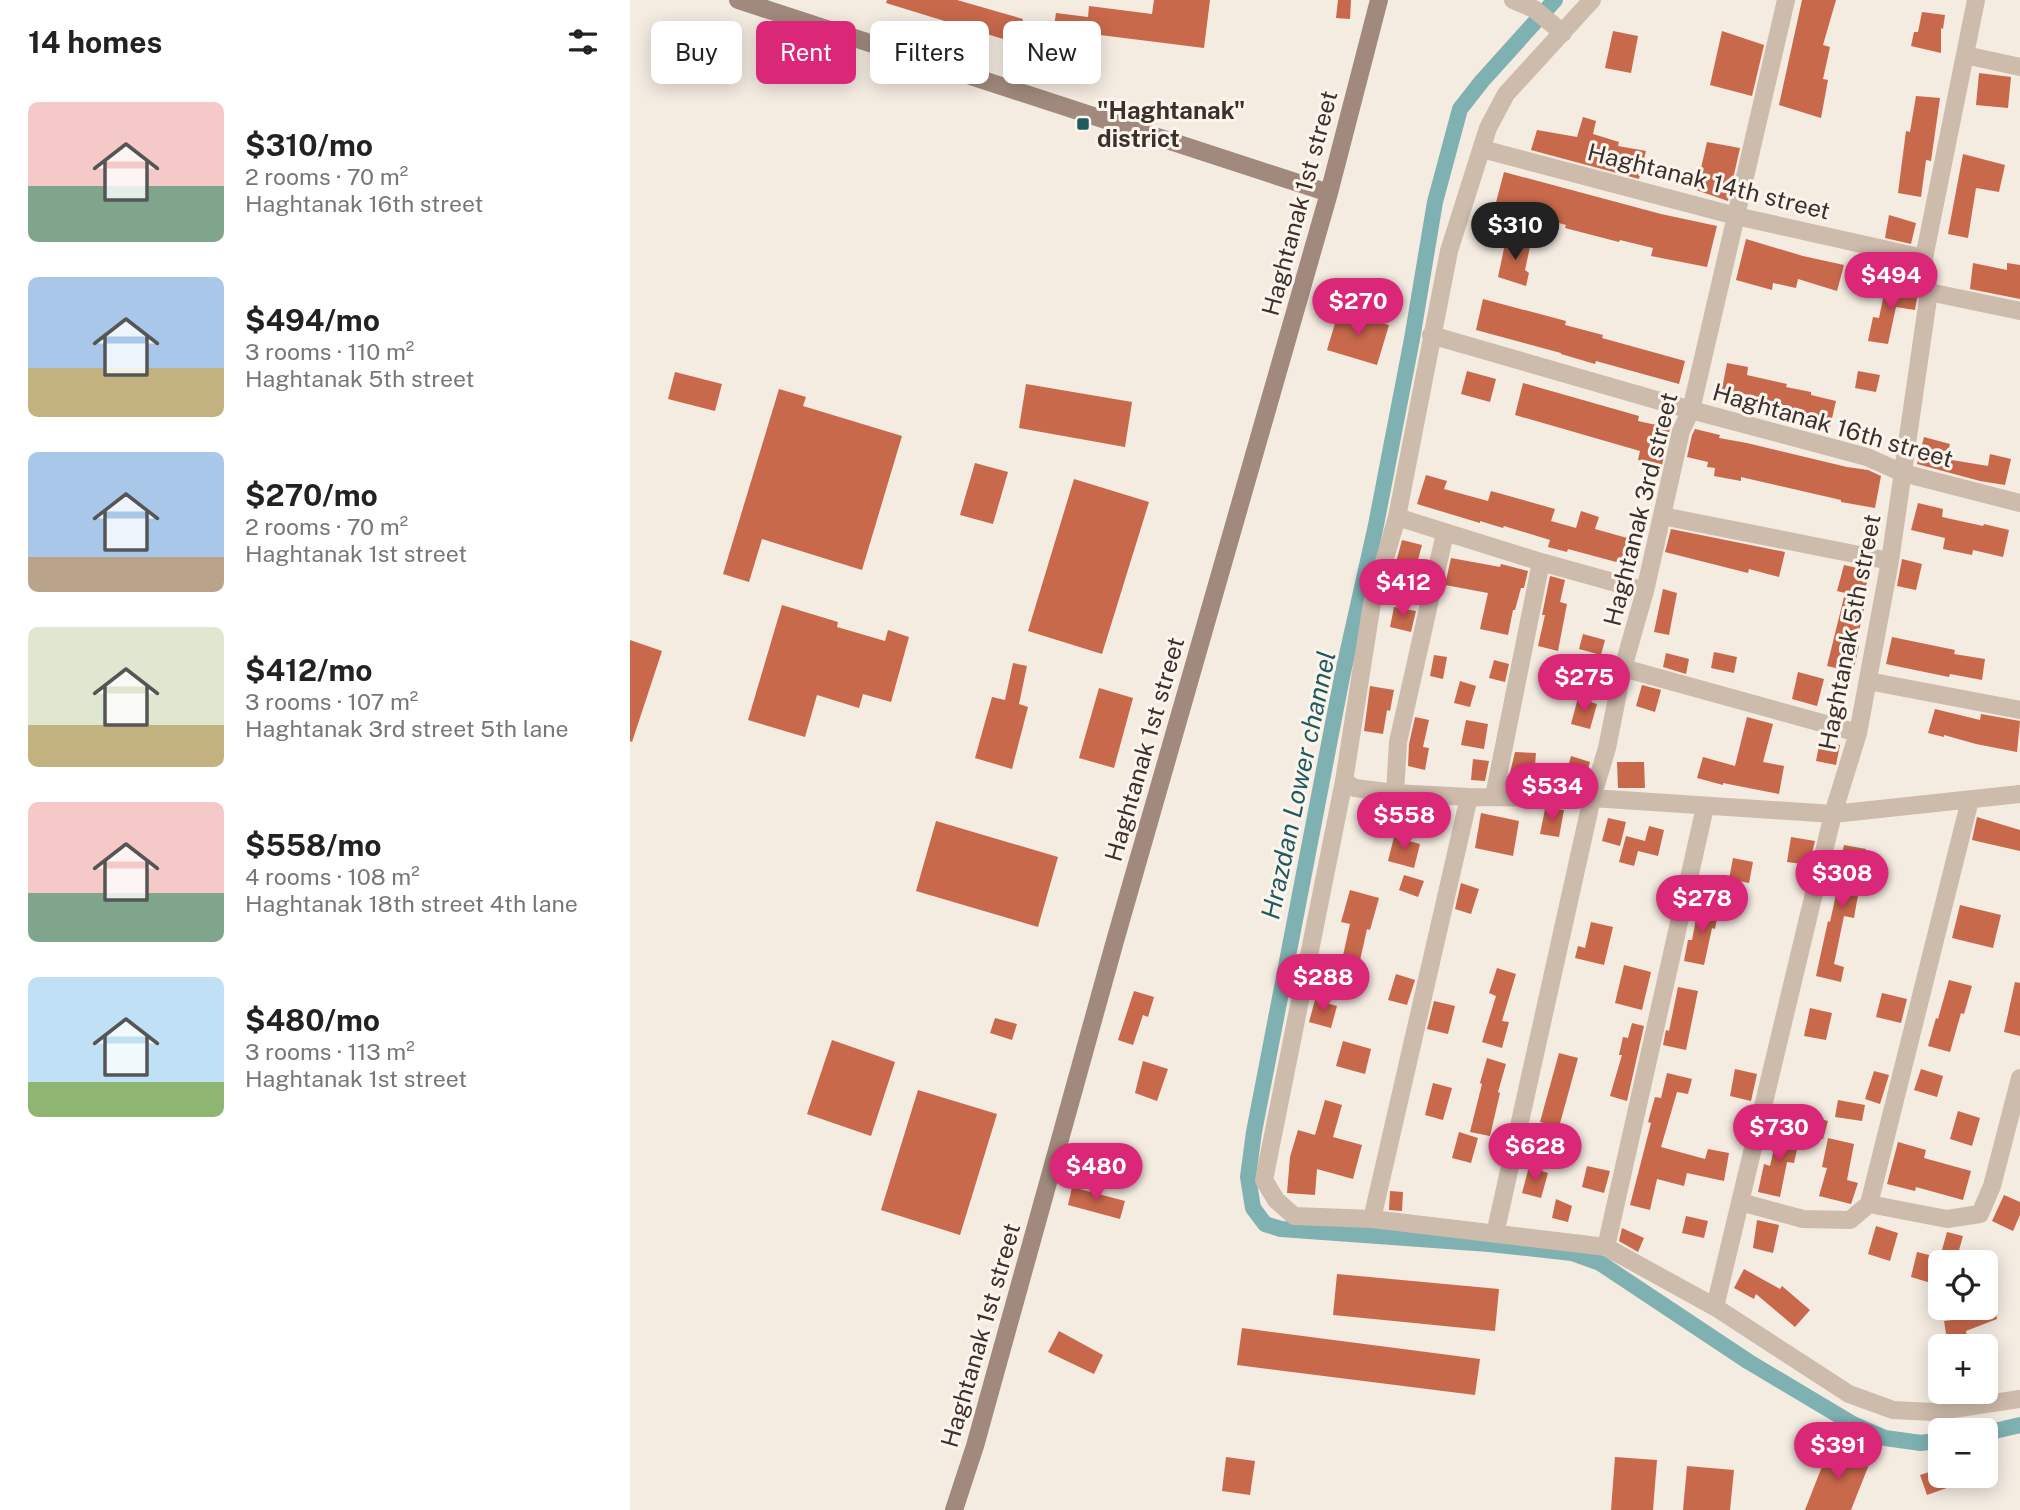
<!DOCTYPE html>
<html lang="en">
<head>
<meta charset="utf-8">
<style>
	body { margin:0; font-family:"Public Sans",sans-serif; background:#f2f2f2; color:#222; height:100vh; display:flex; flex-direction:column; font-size:26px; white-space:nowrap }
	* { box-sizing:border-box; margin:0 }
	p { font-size:23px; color:#767676 }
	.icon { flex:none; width:38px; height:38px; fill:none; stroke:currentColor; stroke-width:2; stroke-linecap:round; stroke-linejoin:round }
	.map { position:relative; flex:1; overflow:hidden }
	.panel { display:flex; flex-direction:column; background:#fff; width:630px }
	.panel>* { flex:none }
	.top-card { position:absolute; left:21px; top:21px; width:665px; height:63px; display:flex; gap:14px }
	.buttons { position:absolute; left:1298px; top:1250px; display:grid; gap:14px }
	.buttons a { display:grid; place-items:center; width:70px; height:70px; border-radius:10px; background:#fff; box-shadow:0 4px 18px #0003; font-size:35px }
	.price { position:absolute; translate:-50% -60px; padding:0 16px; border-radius:24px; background:#db2777; color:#fff; font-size:23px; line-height:46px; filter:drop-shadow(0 2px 4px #0008) }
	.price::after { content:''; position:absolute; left:50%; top:42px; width:21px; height:16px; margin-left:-10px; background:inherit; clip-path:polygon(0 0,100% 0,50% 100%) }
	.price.on { background:#222; color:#fff }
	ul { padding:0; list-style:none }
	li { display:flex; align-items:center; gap:21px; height:175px; padding:0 28px }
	li span { display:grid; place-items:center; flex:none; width:196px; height:140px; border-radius:10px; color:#555 }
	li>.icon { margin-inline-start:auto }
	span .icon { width:84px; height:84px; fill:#fffc; stroke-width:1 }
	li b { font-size:30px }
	h2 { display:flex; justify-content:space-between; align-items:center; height:84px; padding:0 28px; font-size:30px }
	.chip { padding:0 24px; border-radius:10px; background:#fff; box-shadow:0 4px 18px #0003; font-size:24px; line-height:63px }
	.chip.on { background:#db2777; color:#fff }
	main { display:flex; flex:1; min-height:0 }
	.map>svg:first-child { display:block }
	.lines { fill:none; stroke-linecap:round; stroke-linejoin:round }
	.canal { stroke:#7fb0b2; stroke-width:16 }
	.building { fill:#c8694b }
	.street { stroke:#cdbbac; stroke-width:18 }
	.secondary { stroke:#a18a7d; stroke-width:18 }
	.poi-dot { fill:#1f5a5e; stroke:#fbf5ee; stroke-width:2.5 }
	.labels { text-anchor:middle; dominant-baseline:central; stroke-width:6; stroke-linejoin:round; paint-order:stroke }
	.poi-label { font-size:24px; font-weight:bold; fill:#3b302b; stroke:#fbf5ee; text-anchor:start }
	.street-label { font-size:24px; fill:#3b302b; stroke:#fbf5ee }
	.water-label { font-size:26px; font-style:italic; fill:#1f5a5e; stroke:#fbf5ee }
</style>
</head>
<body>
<main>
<section class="panel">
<h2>14 homes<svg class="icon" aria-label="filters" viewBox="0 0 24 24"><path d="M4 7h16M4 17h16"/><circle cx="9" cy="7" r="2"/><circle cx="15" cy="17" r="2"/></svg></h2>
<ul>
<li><span style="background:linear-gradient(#f6c9c9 60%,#7fa58c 0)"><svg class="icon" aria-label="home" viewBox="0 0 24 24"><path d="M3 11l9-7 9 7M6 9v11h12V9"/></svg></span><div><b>$310/mo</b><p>2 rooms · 70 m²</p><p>Haghtanak 16th street</p></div></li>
<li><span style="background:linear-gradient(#a9c7e8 65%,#c2b280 0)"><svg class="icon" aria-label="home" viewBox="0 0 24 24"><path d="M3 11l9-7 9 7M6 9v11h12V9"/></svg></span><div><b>$494/mo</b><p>3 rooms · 110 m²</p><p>Haghtanak 5th street</p></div></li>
<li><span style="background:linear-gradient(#a9c7e8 75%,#b9a48a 0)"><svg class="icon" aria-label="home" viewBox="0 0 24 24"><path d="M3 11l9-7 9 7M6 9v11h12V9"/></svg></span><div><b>$270/mo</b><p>2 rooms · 70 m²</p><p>Haghtanak 1st street</p></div></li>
<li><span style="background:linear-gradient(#dfe7d0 70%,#c2b280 0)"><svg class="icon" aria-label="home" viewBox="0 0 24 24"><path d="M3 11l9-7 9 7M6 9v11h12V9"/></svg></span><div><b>$412/mo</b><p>3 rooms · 107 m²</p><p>Haghtanak 3rd street 5th lane</p></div></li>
<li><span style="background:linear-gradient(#f6c9c9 65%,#7fa58c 0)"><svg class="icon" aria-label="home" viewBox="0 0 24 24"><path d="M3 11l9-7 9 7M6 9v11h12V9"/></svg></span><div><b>$558/mo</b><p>4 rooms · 108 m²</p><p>Haghtanak 18th street 4th lane</p></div></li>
<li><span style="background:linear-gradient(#bfe0f5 75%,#8fb573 0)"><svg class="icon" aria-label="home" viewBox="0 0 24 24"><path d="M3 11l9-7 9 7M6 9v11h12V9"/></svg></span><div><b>$480/mo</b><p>3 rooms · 113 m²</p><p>Haghtanak 1st street</p></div></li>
</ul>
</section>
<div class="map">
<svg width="1390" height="1510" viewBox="0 0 1390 1510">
	<rect width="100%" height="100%" fill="#f4ebe1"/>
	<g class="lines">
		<!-- canal -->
		<path class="canal" d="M925,0L852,81L830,109L805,202L782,339L746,525L712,677L624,1132L618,1177L623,1208L635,1224L651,1229L859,1244L942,1253L970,1263L1119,1362L1223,1424L1255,1438L1291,1443L1311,1440
			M1356,1433L1390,1425"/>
	</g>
	<!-- building -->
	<path class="building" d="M257,0H327L393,19L386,43L256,3Z
		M524,0H580L574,48L446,32L445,42L439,41L438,58L420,53L426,13L458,17L459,6L522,14Z
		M708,0H721L720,19L706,18Z
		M1172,0H1206L1193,45L1200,47L1193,79L1198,80L1191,118L1149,105Z
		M1292,12L1315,15L1313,29L1311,28V53L1281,46L1284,32H1288Z
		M983,31L1008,36L1001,73L975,68Z
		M1092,31L1134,45L1122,96L1080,85Z
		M1349,73L1381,77L1378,108L1346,105Z
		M1286,96L1310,98L1301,161L1296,160L1291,197L1268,193L1276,131L1280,132Z
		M953,117L966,121L963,134L989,142L988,146L1016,151L1009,179L901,150L907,130L947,137Z
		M1077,142L1110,148L1098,201L1066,190Z
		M1333,154L1375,165L1369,192L1346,188L1338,238L1318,234Z
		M874,172L1031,214L1087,226L1077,267L1021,256L1023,248L990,240L989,242L935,228L936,225L865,206Z
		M1259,215L1286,223L1281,244L1255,238Z
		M876,239L901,242L895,270L899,273L896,286L868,277Z
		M1116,239L1173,256L1214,265L1207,291L1168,279L1166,288L1143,283L1142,290L1106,280Z
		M1343,263L1377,270V263L1390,265V299L1340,289Z
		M1256,284L1288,292L1285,310L1266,307L1258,344L1238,341L1243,317L1249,318Z
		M853,299L936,321L935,325L973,335L972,338L1055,361L1049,384L966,361L965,364L931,354V353L846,330Z
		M709,310L759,325L747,365L697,350Z
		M1097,363L1118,367L1117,375L1157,384L1156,387L1181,392V395L1206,401L1200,427L1179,423L1180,420L1154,415L1155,411L1130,406L1132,398L1092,389Z
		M837,371L866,379L860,402L831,394Z
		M1228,371L1250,375L1246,392L1225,388Z
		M45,372L92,384L85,411L38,399Z
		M893,383L1009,416L1008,421L1040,428L1032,465L1008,460L1010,451L885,415Z
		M396,384L502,402L495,447L389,428Z
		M149,389L176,397L173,406L272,436L232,570L132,539L119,582L93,574Z
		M1065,429L1090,435L1089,438L1117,443L1217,467L1238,470L1251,476L1245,508L1211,502V500L1111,477V481L1084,476L1085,468L1077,467L1078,462L1057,457L1062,435Z
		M1294,437L1320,444L1316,459L1358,466L1360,454L1381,459L1375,485L1350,481L1287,464Z
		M345,463L378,472L363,524L330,515Z
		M796,475L817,481L814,489L858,501L861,491L925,509L921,521L946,528L951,511L969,517L965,529L1008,541L1001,566L938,549L937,552L918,547L920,540L874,526L873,528L850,521V523L787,504Z
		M444,479L519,502L472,654L398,631Z
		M1288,503L1313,509L1312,517L1353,526L1354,524L1379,530L1373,557L1343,550L1342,555L1313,549L1315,538L1281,530Z
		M1041,529L1155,552L1149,577L1119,569L1118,573L1035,552Z
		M772,540L792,545L785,571L765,566Z
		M821,558L870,567L871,564L898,571L894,588H891L885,610H883L878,635L850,629L858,593L815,585Z
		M1272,559L1292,564L1286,590L1267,586Z
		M1214,565L1240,571L1230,608L1234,609L1226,645L1229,646L1223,672L1197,666L1215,593L1207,591Z
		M920,576L935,580L930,602L937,604L928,651L908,646L915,615H912Z
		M1033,589L1047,593L1039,635L1024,632Z
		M152,605L208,622L207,627L255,641L258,630L279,637L261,702L233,694L229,708L187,695L175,737L118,720Z
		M764,607L786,611L781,632L760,627Z
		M953,634L975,640L971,655L949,649Z
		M1262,637L1325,650L1324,654L1355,659L1352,680L1320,674L1319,677L1256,664Z
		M0,640L32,651L2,742L0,741Z
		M1084,652L1107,657L1104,673L1081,668Z
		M1036,653L1059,659L1056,674L1033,667Z
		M804,655L817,657L813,679L800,676Z
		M864,660L879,664L875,682L859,678Z
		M383,663L397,666L389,704L398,707L382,769L345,758L362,697L375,700Z
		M1168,672L1194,679L1187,706L1162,699Z
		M830,681L846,686L840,707L824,703Z
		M1012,685L1031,690L1025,712L1006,706Z
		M740,686L764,690L760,711L757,710L753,734L734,731Z
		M469,688L503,698L484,768L449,758Z
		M948,698L967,704L960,729L941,724Z
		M1305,709L1350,720L1351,714L1390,721L1387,752L1346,744L1314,735V737L1298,733Z
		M785,717L799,720L793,747L799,748L795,770L778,766L779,744Z
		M1117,717L1143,724L1133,762L1154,766L1149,794L1093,783V785L1067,778L1073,757L1105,766Z
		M836,720L858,724L854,749L831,745Z
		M1190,741L1210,745L1206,765L1186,761Z
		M885,752L906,753L904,778L879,777Z
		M941,756L960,762L953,787L934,781Z
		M843,759L859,761L855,781L841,780Z
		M987,762H1014L1015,788H988Z
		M735,807L763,812L762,832L734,831Z
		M915,809L934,810L929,837L910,834Z
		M851,813L889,821L883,856L845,848Z
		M1347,817L1390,830V851L1342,840Z
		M978,818L996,822L990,846L972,841Z
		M306,821L428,857L408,927L286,891Z
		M1019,826L1034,830L1028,856L1008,851L1004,866L989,862L996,836L1015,841Z
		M764,837L790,844L784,868L758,861Z
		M1161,837L1185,841L1179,865L1157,862Z
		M1214,845L1236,849L1224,918L1214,916L1204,964L1214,967L1211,982L1186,976L1198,921L1200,922L1211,872H1208Z
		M1103,858L1123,862L1119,883L1099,879Z
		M774,875L794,881L788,897L769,890Z
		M831,883L849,889L841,914L825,909Z
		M720,890L749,898L740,930L737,929L729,965L733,966L728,982L699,974L703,958L712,960L720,924L711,922Z
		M1069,904L1089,908L1085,929L1082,928L1074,965L1054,961L1058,940H1062Z
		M1330,905L1371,915L1363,948L1322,938Z
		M961,922L983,927L974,965L945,958L948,946L955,948Z
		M994,965L1021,972L1012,1010L985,1003Z
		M867,968L886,974L872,1021L879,1022L872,1048L852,1042L866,996L859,993Z
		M766,974L785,980L777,1005L758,1000Z
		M1319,980L1342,986L1334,1014L1331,1013L1320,1052L1298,1046L1306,1018L1308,1019Z
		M1385,982L1390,983V1036L1374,1032Z
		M1048,987L1068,991L1056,1050L1033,1045L1036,1030L1039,1031Z
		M504,991L524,997L518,1017L513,1015L503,1045L488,1040Z
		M1252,993L1277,999L1271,1023L1246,1017Z
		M685,1000L707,1006L701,1028L679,1022Z
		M804,1001L825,1006L818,1034L797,1029Z
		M1180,1008L1202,1013L1196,1040L1174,1036Z
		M365,1018L387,1024L382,1040L360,1033Z
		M1002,1023L1014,1026L997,1101L980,1096L992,1055H989L993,1037L998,1038Z
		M202,1040L265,1062L241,1136L177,1114Z
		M713,1041L741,1049L735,1074L706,1066Z
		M929,1053L948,1058L929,1127L910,1122Z
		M857,1058L876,1064L868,1092L870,1093L860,1136L840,1132L852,1084L850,1083Z
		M513,1061L538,1069L527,1101L505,1093Z
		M1105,1069L1127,1074L1121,1101L1100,1096Z
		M1291,1069L1313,1076L1307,1097L1284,1090Z
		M1244,1071L1259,1075L1250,1104L1235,1099Z
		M1037,1073L1062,1079L1058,1094L1047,1092L1031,1147L1075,1159L1078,1149L1099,1153L1094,1181L1057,1173L1054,1186L1027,1179L1020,1210L1000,1205L1021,1123L1018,1122L1025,1097L1031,1098Z
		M803,1083L822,1088L813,1120L795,1115Z
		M288,1090L367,1114L330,1235L251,1210Z
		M695,1100L712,1105L703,1137L732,1145L723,1179L687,1169L685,1195L657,1193L660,1157L668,1130L685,1135Z
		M1208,1100L1235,1105L1232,1121L1205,1117Z
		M1328,1111L1350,1118L1342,1146L1320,1139Z
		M1180,1116L1198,1121L1193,1139L1176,1134Z
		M1148,1131L1170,1136L1164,1163L1157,1162L1150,1197L1128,1192L1134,1164L1140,1166Z
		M829,1132L848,1138L841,1163L822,1158Z
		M1198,1138L1224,1144L1217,1180L1228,1183L1221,1204L1189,1196L1197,1168L1192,1167Z
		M1268,1142L1296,1150L1294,1158L1341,1171L1333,1200L1286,1187L1285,1191L1257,1184Z
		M957,1166L980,1171L974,1193L952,1187Z
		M899,1167L918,1173L911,1198L892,1193Z
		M442,1187L495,1201L490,1219L438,1205Z
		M760,1191L773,1192L772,1211L759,1210Z
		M1374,1195L1390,1202V1215L1383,1231L1362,1221Z
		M926,1199L942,1206L938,1222L922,1218Z
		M1056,1216L1078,1221L1074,1238L1052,1233Z
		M1127,1220L1149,1225L1143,1253L1123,1248Z
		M1246,1226L1268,1233L1260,1261L1238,1254Z
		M992,1228L1014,1238L1008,1252L989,1241Z
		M1317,1232L1333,1236L1326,1261L1310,1257Z
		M1287,1252L1307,1257L1301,1283L1281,1277Z
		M1114,1269L1150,1289L1152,1286L1180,1310L1165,1327L1126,1294L1124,1299L1104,1288Z
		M707,1274L869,1289L865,1331L703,1315Z
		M1356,1306L1361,1315L1366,1314L1367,1319L1336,1331L1338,1343L1318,1346L1314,1321L1338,1318L1336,1313Z
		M612,1328L850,1359L845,1395L607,1365Z
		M429,1331L473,1355L464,1374L418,1352Z
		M1200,1446L1240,1462L1221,1510H1175Z
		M596,1457L625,1461L620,1495L592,1491Z
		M985,1457L1027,1460L1023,1510H981Z
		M1057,1466L1104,1470L1100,1510H1053Z
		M1311,1468V1475H1347L1348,1477L1297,1495L1290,1475Z"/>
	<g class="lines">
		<!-- street -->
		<path class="street" d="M883,0L904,9L933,33
			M962,0L876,94L858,128L819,251L767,517L742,603L714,781L634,1180L646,1200L664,1216L742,1219L976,1247L1085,1307L1219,1394L1263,1410L1303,1412L1390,1399
			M1335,55L1390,67
			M852,149L1106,216L1294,258
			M1299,292L1390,311
			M801,335L1061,410L1237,457L1273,473L1390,503
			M1032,516L1260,561
			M767,517L911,562L1015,591
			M993,668L1228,733
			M1238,681L1390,710
			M714,781L725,788L765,793L839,797L962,798L1203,814L1390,794
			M765,793L768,742L815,533
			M864,796L911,562
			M1110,1202L1173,1219L1220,1220L1239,1204L1317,1219L1350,1214L1362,1186L1390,1078
			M1239,1204L1340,800
			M742,1219L839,797
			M865,1234L962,798L977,748L993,668L1015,591L1051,431L1061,410L1156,0
			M976,1247L1075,807
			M1085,1307L1203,814L1228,733L1260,561L1299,292L1294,258L1346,0"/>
		<!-- secondary -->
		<path class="secondary" d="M108,0L699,193
			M324,1510L345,1446L485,941L699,193L749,0"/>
	</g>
	<!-- markers -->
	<rect class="poi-dot" x="446" y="117" width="14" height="14" rx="3.5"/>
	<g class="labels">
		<!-- poi labels -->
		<g class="poi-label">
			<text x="467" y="110">"Haghtanak"<tspan x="467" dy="28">district</tspan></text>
		</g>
		<!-- street labels -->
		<g class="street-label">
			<text transform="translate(1079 181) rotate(14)">Haghtanak 14th street</text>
			<text transform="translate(669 203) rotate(-75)">Haghtanak 1st street</text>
			<text transform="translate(1203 425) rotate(16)">Haghtanak 16th street</text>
			<text transform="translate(1010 509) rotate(-76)">Haghtanak 3rd street</text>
			<text transform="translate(1219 632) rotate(-79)">Haghtanak 5th street</text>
			<text transform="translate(514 749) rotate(-74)">Haghtanak 1st street</text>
			<text transform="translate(350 1335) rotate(-74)">Haghtanak 1st street</text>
		</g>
		<!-- water labels -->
		<g class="water-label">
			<text transform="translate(668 785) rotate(-78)">Hrazdan Lower channel</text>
		</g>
	</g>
</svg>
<div class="buttons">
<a><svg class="icon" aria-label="locate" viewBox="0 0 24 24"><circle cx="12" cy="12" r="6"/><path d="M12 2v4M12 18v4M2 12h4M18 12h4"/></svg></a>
<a>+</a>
<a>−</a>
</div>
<b class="price on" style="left:885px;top:262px">$310</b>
<b class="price" style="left:1261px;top:312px">$494</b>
<b class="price" style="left:728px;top:338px">$270</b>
<b class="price" style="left:773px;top:619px">$412</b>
<b class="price" style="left:954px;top:714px">$275</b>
<b class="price" style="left:922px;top:823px">$534</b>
<b class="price" style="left:774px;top:852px">$558</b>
<b class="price" style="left:1212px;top:910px">$308</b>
<b class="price" style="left:1072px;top:935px">$278</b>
<b class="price" style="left:693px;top:1014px">$288</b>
<b class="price" style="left:1149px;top:1164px">$730</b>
<b class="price" style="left:905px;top:1183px">$628</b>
<b class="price" style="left:466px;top:1203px">$480</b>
<b class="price" style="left:1208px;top:1482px">$391</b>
<div class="top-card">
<a class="chip">Buy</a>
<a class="chip on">Rent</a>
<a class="chip">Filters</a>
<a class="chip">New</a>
</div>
</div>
</main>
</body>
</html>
